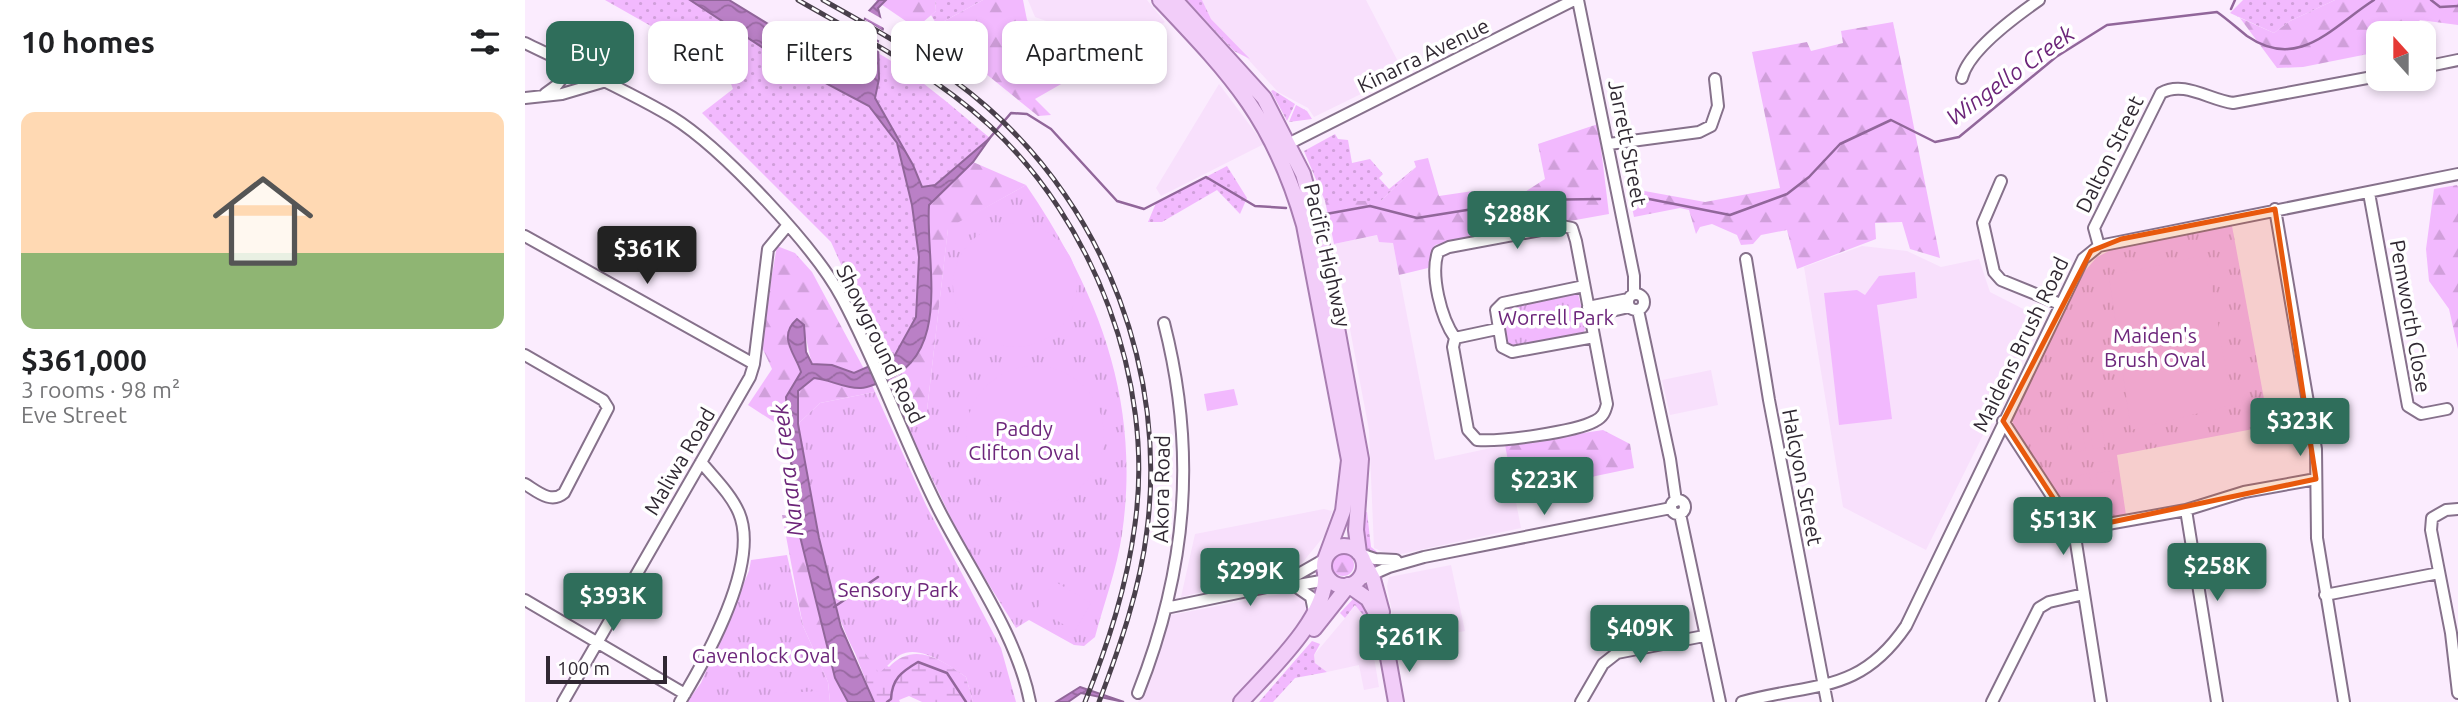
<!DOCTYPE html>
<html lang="en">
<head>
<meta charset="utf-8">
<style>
	body { margin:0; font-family:Ubuntu,sans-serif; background:#f6f6f6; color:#202124; height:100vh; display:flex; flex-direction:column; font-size:26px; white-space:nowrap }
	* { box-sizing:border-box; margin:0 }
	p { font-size:23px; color:#757577 }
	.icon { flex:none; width:38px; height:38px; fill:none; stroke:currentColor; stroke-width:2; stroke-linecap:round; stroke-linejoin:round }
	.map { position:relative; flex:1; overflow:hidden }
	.side { display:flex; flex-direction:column; background:#fff; width:525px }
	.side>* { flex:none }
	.banner { position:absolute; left:21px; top:21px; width:665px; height:63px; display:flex; gap:14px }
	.needle { width:46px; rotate:339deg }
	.fabs { position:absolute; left:1841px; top:21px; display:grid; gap:14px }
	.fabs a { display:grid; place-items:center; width:70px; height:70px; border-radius:14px; background:#fff; box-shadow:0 4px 10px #0003; font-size:35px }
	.scale { position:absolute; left:21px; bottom:18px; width:121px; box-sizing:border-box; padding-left:7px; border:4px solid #302832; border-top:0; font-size:19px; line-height:24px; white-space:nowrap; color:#302832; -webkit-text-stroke:5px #fff; paint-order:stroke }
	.price { position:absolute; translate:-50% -60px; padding:0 16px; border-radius:7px; background:#2f6e5b; color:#fff; font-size:23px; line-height:46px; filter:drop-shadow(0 2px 4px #0008) }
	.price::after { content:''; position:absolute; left:50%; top:42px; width:21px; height:16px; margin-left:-10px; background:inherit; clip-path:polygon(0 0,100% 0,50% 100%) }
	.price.on { background:#222; color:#fff }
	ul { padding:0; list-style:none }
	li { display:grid; align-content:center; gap:14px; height:371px; padding:0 21px }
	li+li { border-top:2px solid #e0e0e0 }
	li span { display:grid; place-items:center; height:217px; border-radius:14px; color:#555 }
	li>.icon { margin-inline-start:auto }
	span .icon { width:126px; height:126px; fill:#fffc; stroke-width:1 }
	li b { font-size:30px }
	h2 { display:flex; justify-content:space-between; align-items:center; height:84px; padding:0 21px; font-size:30px }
	.pill { padding:0 24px; border-radius:14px; background:#fff; box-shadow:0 4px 10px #0003; font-size:24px; line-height:63px }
	.pill.on { background:#2f6e5b; color:#fff }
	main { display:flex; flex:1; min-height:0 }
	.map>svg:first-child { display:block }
	.built { fill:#f8e0fc }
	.grass { fill:url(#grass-dots) }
	.forest { fill:url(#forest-firs) }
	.wetland { fill:url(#wetland-marsh) }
	.park { fill:url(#park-tufts) }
	.pitch { fill:#f2b9fe }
	.water { fill:url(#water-waves); stroke:#91669a; stroke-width:2 }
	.pier { fill:#fbecfe }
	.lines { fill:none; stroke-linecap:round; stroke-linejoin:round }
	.stream { stroke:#91669a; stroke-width:2.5 }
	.minor-casing { stroke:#86718b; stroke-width:14 }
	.major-casing { stroke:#a87db1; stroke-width:18 }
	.minor { stroke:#fff; stroke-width:10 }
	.major { stroke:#f2cdf9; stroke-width:14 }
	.rail-casing { stroke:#49404b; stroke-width:5 }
	.rail { stroke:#fff; stroke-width:2.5; stroke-dasharray:8; stroke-linecap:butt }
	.marked { fill:#e8590c; fill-opacity:0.2; stroke:#e8590c; stroke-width:5; stroke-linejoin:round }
	.labels { text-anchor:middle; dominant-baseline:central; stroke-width:7; stroke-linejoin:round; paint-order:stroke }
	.street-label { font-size:21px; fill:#302832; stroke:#fff }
	.park-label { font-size:21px; fill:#6d267b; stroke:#fff }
	.water-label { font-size:23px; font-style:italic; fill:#6c2579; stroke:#fff }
</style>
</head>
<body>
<main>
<section class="side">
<h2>10 homes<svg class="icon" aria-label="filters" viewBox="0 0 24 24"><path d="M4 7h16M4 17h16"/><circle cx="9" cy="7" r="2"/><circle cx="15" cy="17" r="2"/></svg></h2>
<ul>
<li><span style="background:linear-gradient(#ffd9b3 65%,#8fb573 0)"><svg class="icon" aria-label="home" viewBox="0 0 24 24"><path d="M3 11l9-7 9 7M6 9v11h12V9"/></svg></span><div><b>$361,000</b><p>3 rooms · 98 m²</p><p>Eve Street</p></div></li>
</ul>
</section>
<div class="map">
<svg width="1933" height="702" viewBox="0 0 1933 702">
	<defs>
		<pattern id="grass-dots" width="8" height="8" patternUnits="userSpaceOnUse" patternTransform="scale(1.75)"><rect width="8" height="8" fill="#f2b9fe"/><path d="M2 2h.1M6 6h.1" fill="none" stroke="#d09fda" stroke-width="1.8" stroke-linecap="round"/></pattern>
		<pattern id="forest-firs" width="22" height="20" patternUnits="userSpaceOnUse" patternTransform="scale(1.75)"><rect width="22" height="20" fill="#f2b9fe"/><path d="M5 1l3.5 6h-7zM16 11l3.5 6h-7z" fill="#d09fda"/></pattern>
		<pattern id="wetland-marsh" width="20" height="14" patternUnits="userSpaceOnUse" patternTransform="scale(1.75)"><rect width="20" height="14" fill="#f2b9fe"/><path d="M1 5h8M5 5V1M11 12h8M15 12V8" fill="none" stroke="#d09fda"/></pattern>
		<pattern id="park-tufts" width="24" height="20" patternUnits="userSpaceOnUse" patternTransform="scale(1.75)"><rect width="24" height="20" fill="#f2b9fe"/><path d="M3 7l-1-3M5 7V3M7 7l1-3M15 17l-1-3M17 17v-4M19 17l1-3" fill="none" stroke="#d09fda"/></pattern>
		<pattern id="water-waves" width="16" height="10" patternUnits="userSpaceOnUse" patternTransform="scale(1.75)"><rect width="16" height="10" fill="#ba80c6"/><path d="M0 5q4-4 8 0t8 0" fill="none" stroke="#9869a1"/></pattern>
	</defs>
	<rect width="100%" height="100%" fill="#fbecfe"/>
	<!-- built -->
	<path class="built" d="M503,0H622L640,22L597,48L510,17Z
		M677,0H841L879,73L789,117L783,108L753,92L686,19Z
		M694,84L739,144L636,196L631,188Z
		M853,235L868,243L910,460L980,445L996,528L867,556L849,548L844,430L809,244Z
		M1337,246L1382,251L1416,267L1454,259L1465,292L1516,318L1401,550L1318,507L1279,267Z
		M1186,370L1193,405L1145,415L1137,380Z
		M799,509L807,511L800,535L773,568L656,597L670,534Z
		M926,565L940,631L873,644L862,586L864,577Z
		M771,591L781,600L784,609L781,617L706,702H613L646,615Z
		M831,605L843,621L854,687L839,690L834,665L802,672L790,663L789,655Z"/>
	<!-- grass -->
	<path class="grass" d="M80,0H165L254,59L344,106L367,135L377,156L387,205L394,257L393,302L391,317L370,355L359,360L306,242L177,113L208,89L200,68Z
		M410,0H458L412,25L406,15L411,11Z
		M662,0H677L686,19L725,59L709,51Z
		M1718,0H1810L1765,21L1749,33L1705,13Z
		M308,34C360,46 423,103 465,138L410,185L397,187L388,165L350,98L352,85L306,61L310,54L285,35Z
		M748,90L770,104L762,121L746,91Z
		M771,105L782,111L787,119L764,122Z
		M810,134L813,139L823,140L827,163L845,159L858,174L854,178L864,189L891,167L856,201H800L779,151Z
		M702,166L722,198L715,214L692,190L637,222H623L631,203Z
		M842,512L846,547L856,555L844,551L837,543L838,513Z
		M828,599L835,602L847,620L843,621L830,605L820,618L815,613Z
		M787,641L795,644L789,655L790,663L802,672L770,678L748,702H734Z"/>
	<!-- forest -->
	<path class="forest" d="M350,0H410L411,11L391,28Z
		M458,0H498L502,20L512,31L585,56L510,99L526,115L513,116L413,35L412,25Z
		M1810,0H1933V25L1895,20L1884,33H1853V52L1778,67L1752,68L1715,18L1749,33L1765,21Z
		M1368,22L1415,258L1385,249L1377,222L1350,223L1351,239L1272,269L1262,230L1236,235L1228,244L1216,245L1212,235L1187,224L1175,227L1171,234L1164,210L1155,208L1109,217L1103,188L1180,202L1255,188L1227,52L1282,42L1286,51L1318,43L1316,31Z
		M1073,124L1084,214L910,245L903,268L874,275L868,243L854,242L852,235L809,244L800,201H856L891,167L889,161L903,158L914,196L948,191L959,199L995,195L1020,179L1013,144Z
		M448,162L501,185L423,229L401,419L389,420L378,396L370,401L360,380L373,376L390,359L404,205Z
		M1932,185L1933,187V349L1924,309L1904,281L1901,249L1909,189Z
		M252,246L270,253L287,272L339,369L329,373L307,365H287L281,338L264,347L276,373L261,396L263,431L223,405L247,369L235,343Z
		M289,378L336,388L347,385L350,392L295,403L273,424V390Z
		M1078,430L1105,444L1109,468L989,493L980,445Z
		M257,515L270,516L310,678L323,702H305L303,682L278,626Z
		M807 565a11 11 0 1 1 22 0a11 11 0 1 1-22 0Z"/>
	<!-- wetland -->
	<path class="wetland" d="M330,653H340L364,667C389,641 416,659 441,677L448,702H397L384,696L374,700L375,702H349Z"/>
	<!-- park -->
	<path class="park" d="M501,185C574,292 616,402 597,534C592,569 579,603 570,637L559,646L549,645L504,620L491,628L438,543L370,401L378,396L389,420L401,419L423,228Z
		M1707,226L1744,426L1592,455L1601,515L1558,523L1547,514L1489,431L1486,414L1559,272L1572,257L1590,248Z
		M1045,292L1053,294L1061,325L1059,332L988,347L982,346L975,309L980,306Z
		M350,392L401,505L476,648L491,702H448L441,677C425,666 395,644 375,655C367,660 361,668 354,673L340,653H330C295,586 288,498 273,424L295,403Z
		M262,555L278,626L303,682L305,702H162L176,683L224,571L226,560Z"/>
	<!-- pitch -->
	<path class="pitch" d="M428 285a62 62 0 1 1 124 0a62 62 0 1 1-124 0Z
		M1681,255L1707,405L1606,430L1584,276Z
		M1390,272L1392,298L1352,305L1367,419L1314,425L1299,293L1332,290L1340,295L1354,276Z
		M441 435a69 69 0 1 1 138 0a69 69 0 1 1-138 0Z
		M709,389L713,405L682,411L679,394Z
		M1576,420L1580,447L1568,449L1563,422Z
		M1555,422L1561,450L1548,453L1542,425Z
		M1585,471L1590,499L1576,501L1571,473Z
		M1564,473L1569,503L1557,505L1551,476Z
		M529,581L566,603L550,631L512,609Z
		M294,691L295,702H260L259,693Z"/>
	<!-- water -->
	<path class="water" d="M165,0H204L339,83L345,79L339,52L332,41L342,13L354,0H361L353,8L358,29L353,41L354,79L350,98L388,165L397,187L410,185L465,138L448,162L404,205C400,262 429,357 356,382C350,384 342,388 336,388C320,389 304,379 289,378L273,391V424L294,538L316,627L349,702H323L310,678L270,516L261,397L276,372C270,353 252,337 272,319L279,325L281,352L287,364L307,365L329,373L370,355L391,317L394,257L387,205L372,143L344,106L255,59Z
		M555,687L599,702L556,693L543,702H531Z"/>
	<!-- pier -->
	<path class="pier" d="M340,9L359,20V28L337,16Z
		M340,20L360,32L355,41L334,29Z
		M335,32L356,44L355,52L332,39Z"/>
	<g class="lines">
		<!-- stream -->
		<path class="stream" d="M1906,0L1915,7L1933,6
			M1706,9L1710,0
			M463,140L486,113L502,114L526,129L592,201L619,209L681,177L730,206L761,208
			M1104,195L1205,215L1262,194L1284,177L1315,144L1366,120L1410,142L1434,137L1531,57L1582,25L1692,12C1702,19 1712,28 1722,36C1774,72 1808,26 1849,0
			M801,214L845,206L892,218L1004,200L1075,199
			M309,607L353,577
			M362,702L366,699C367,679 376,672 393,662L422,673L441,702"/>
		<!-- minor casing -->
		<g class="minor-casing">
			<path id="minor" d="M1053,0L1109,276V294
				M0,43C49,67 100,89 147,117C197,148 290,247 317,298C353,365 378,438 412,506C443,568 492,634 505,702
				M1899,67L1933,60
				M1437,78C1443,51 1491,16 1514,0
				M20,94L31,86L47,66
				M0,98L37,94L81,81
				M765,143L1049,0
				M1084,144L1174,132L1186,126L1193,106L1190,79
				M1476,181L1458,223L1469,272L1476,280L1535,304
				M1844,193L1883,406L1896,414L1922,409
				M1750,209L1791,449L1792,538L1819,702
				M1037,226L1047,228L1051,241L1082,404C1080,412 1078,417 1070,421C1050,432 975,442 952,440L943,430L928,347L930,338C916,318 905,275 913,252L924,247Z
				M0,236L229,364
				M1574,246L1569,228L1636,93C1659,80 1684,100 1708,103L1853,76
				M1221,259L1244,400L1302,702
				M1059,286L978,303L971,310L977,347L987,352L1069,337
				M1103 302a8 8 0 1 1 16 0a8 8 0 1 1-16 0Z
				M1063,307L1103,299
				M1113,310L1145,459L1151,501
				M1065,316L1104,307
				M930,338L972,329
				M0,355L78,400L83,408L39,493C26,504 13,492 0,484
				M1478,421L1549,530L1576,702
				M1146 507a7 7 0 1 1 14 0a7 7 0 1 1-14 0Z
				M1661,510L1692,702
				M1155,514L1195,702
				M1549,530L1661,510L1719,492L1791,479
				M835,554L850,559L871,560
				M832,581L864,567L899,557L1146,508
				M770,586L786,597L789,612
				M762,587L796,581L809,584
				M1800,595L1914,573
				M0,600L160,694
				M641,608L756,584L800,559
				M613,693C662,569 672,452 639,323
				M1933,693L1926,633L1906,530L1907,518L1921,510L1933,509
				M38,702L225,377L229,364L243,249L262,226
				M155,702C181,659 235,563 214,513C206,494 189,478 176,462
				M1056,702L1078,664L1092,653L1179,636
				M1217,702C1289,682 1334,695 1381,626L1558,259L1574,246L1933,174
				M1467,702L1514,608L1524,602L1559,594"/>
		</g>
		<!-- major casing -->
		<g class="major-casing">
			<path id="major" d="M635,0C708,77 749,120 779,225L824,460L818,511L801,557
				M650,0L739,98L778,174L796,240L836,459L831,530L834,553
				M799 566a20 20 0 1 1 40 0a20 20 0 1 1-40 0Z
				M838,560L848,579L857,612
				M823,585L843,599L857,624L871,702
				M789,629L823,586
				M716,702C744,671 804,616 800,573"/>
		</g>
		<!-- minor -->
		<use href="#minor" class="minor"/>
		<!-- major -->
		<use href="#major" class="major"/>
		<!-- rail casing -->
		<g class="rail-casing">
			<path id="rail" d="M273,0C339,38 407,73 464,125C569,222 630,381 610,524C602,586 583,644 560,702
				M298,0C355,32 413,64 462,107C581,211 642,373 622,530C615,589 595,646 574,702"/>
		</g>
		<!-- rail -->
		<use href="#rail" class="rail"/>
	</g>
	<!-- marked area -->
	<path class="marked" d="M1750,209L1791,479L1549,530L1478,421L1566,251L1596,239Z"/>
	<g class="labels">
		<!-- street labels -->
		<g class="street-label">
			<text transform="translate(898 55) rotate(-26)">Kinarra Avenue</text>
			<text transform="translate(1103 143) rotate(79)">Jarrett Street</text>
			<text transform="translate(1584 154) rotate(-64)">Dalton Street</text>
			<text transform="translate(803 255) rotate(77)">Pacific Highway</text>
			<text transform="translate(1886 316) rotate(80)">Pemworth Close</text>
			<text transform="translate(356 344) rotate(64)">Showground Road</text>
			<text transform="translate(1495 344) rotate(-64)">Maidens Brush Road</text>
			<text transform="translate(154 461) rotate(-60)">Maliwa Road</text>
			<text transform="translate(1278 477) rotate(79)">Halcyon Street</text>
			<text transform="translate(636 489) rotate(-89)">Akora Road</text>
		</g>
		<!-- park labels -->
		<g class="park-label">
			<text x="1031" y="317">Worrell Park</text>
			<text x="1630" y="335">Maiden's<tspan x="1630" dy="24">Brush Oval</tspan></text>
			<text x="499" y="428">Paddy<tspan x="499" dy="24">Clifton Oval</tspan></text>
			<text x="373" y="589">Sensory Park</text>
			<text x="239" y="655">Gavenlock Oval</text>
		</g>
		<!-- water labels -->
		<g class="water-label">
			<text transform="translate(1485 75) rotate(-36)">Wingello Creek</text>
			<text transform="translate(262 470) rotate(-97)">Narara Creek</text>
		</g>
	</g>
</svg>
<div class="fabs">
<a><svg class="needle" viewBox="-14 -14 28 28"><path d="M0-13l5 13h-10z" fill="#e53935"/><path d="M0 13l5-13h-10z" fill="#757577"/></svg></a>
</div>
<div class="scale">100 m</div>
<b class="price" style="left:992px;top:251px">$288K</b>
<b class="price on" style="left:122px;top:286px">$361K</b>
<b class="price" style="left:1775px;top:458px">$323K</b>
<b class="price" style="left:1019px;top:517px">$223K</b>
<b class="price" style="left:1538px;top:557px">$513K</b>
<b class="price" style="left:1692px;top:603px">$258K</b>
<b class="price" style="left:725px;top:608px">$299K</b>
<b class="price" style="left:88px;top:633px">$393K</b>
<b class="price" style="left:1115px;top:665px">$409K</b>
<b class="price" style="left:884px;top:674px">$261K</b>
<div class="banner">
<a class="pill on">Buy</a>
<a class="pill">Rent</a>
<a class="pill">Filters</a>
<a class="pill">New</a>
<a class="pill">Apartment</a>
</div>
</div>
</main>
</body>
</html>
